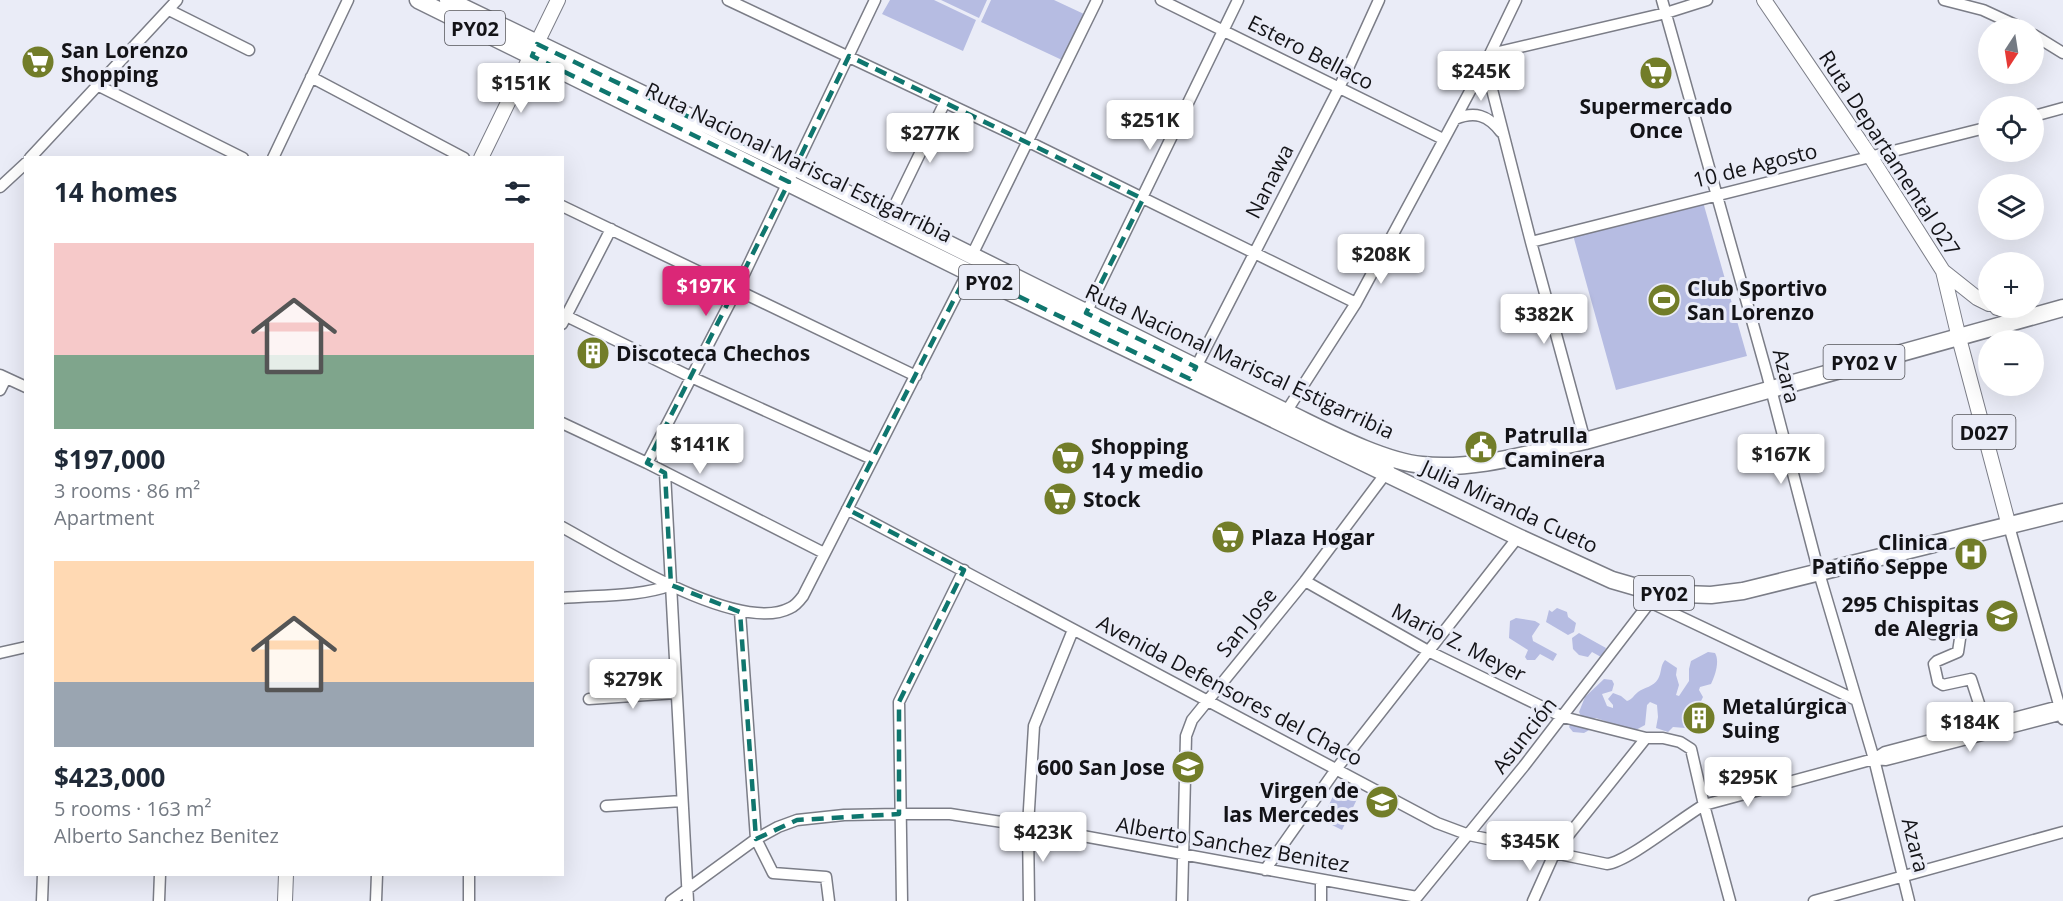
<!DOCTYPE html>
<html lang="en">
<head>
<meta charset="utf-8">
<style>
	body { margin:0; font-family:"Open Sans",sans-serif; background:#f6f6f7; color:#1f2937; height:100vh; display:flex; flex-direction:column; font-size:22px; white-space:nowrap }
	* { box-sizing:border-box; margin:0 }
	p { font-size:20px; color:#747a83 }
	.icon { flex:none; width:33px; height:33px; fill:none; stroke:currentColor; stroke-width:2; stroke-linecap:round; stroke-linejoin:round }
	.map { position:relative; flex:1; overflow:hidden }
	.details { position:absolute; left:24px; top:156px; width:540px; height:720px; display:flex; flex-direction:column; background:#fff; border-radius:0px; box-shadow:0 6px 24px #0002 }
	.details>* { flex:none }
	.needle { width:39px; rotate:192deg }
	.buttons { position:absolute; left:1978px; top:18px; display:grid; gap:12px }
	.buttons a { display:grid; place-items:center; width:66px; height:66px; border-radius:50%; background:#fff; box-shadow:0 6px 24px #0002; font-size:30px }
	.price { position:absolute; translate:-50% -51px; padding:0 14px; border-radius:6px; background:#fff; color:#222; font-size:20px; line-height:39px; filter:drop-shadow(0 2px 3px #0008) }
	.price::after { content:''; position:absolute; left:50%; top:36px; width:18px; height:14px; margin-left:-9px; background:inherit; clip-path:polygon(0 0,100% 0,50% 100%) }
	.price.active { background:#db2777; color:#fff }
	ul { padding:0; list-style:none }
	li { display:grid; align-content:center; gap:12px; height:318px; padding:0 30px }
	li span { display:grid; place-items:center; height:186px; border-radius:0px; color:#555 }
	li>.icon { margin-inline-start:auto }
	span .icon { width:108px; height:108px; fill:#fffc; stroke-width:1 }
	li b { font-size:26px }
	h2 { display:flex; justify-content:space-between; align-items:center; height:72px; padding:0 30px; font-size:26px }
	.map>svg:first-child { display:block }
	.green { fill:#b6bce2 }
	.lines { fill:none; stroke-linecap:round; stroke-linejoin:round }
	.minor-casing { stroke:#7b7d87; stroke-width:13 }
	.major-casing { stroke:#7b7d87; stroke-width:16 }
	.highway-casing { stroke:#7b7d87; stroke-width:19 }
	.minor { stroke:#fff; stroke-width:10 }
	.major { stroke:#fff; stroke-width:14 }
	.highway { stroke:#fff; stroke-width:16 }
	.marked { fill:none; stroke:#0f766e; stroke-width:4.5; stroke-dasharray:12 8; stroke-linejoin:round }
	.labels { text-anchor:middle; dominant-baseline:central; stroke-width:6; stroke-linejoin:round; paint-order:stroke }
	.shield { fill:#eaecf7; stroke:#54545a; stroke-width:1.5 }
	.shield-label { font-size:20px; font-weight:bold; fill:#131317 }
	.poi-label { font-size:21px; font-weight:bold; fill:#131317; stroke:#eaecf7; text-anchor:start }
	.street-label { font-size:21px; fill:#131317; stroke:#eaecf7 }
</style>
</head>
<body>
<div class="map">
<svg width="2063" height="901" viewBox="0 0 2063 901">
	<rect width="100%" height="100%" fill="#eaecf7"/>
	<!-- green -->
	<path class="green" d="M890,0H934L976,20L963,51L882,14Z
		M941,0H987L979,18Z
		M991,0H1054L1084,14L1062,60L981,22Z
		M1703,202L1747,356L1616,390L1573,235Z
		M1557,608L1567,612L1568,617L1576,623L1574,632L1568,635L1546,622L1549,610L1552,612Z
		M1516,618L1535,621L1540,624L1532,636L1533,641L1557,654L1553,661L1540,654L1535,660H1527L1525,657L1528,650L1509,638L1510,621Z
		M1579,633L1606,648L1601,657L1592,652L1588,657L1579,655L1573,649L1572,638Z
		M1708,652L1715,653C1720,661 1715,676 1711,684L1700,687L1699,690L1703,697L1689,726L1685,728L1673,727L1668,732L1656,728L1658,717L1657,705L1650,702L1647,705L1645,725L1634,731L1596,718L1587,720L1591,729L1584,733L1573,732L1569,727L1571,723L1582,718L1579,712L1585,697L1604,679L1612,680L1614,684L1612,691L1602,694L1607,706L1613,708V705L1608,699L1613,693L1621,696L1627,701C1633,699 1633,696 1638,692C1645,687 1653,687 1658,679C1662,672 1660,666 1665,660L1677,668L1676,675L1679,685L1676,695L1679,696L1689,681V669L1691,661Z
		M1339,783L1360,793L1342,830L1322,820Z"/>
	<g class="lines">
		<!-- minor casing -->
		<g class="minor-casing">
			<path id="minor" d="M728,0L1029,142L1356,303
				M1161,0L1443,139
				M1662,0L1767,374L1819,573L1874,759L1909,901
				M1944,0L1983,10L2022,28
				M169,10L249,50
				M2034,35L2063,53
				M1490,54L1666,13L1707,0
				M1485,62L1531,242L1585,441
				M311,77L464,158
				M99,86L243,158
				M2034,116L2063,108
				M1455,119C1475,111 1488,115 1501,132
				M30,158L177,0
				M273,158L348,0
				M0,187L26,163
				M562,206L916,376
				M890,215L945,102
				M1531,242L1989,127
				M972,255L1097,0
				M1086,313L1238,0
				M562,314L691,377L872,459
				M562,324L611,229
				M1193,373L1339,88L1379,0
				M0,375L26,387
				M0,390L6,378
				M1286,412L1356,303L1490,54L1516,0
				M562,423L647,463L824,553
				M647,463L737,289L875,0
				M665,473L688,901
				M847,509L1437,823L1469,835L1607,864C1628,862 1681,818 1704,805L1874,759L1885,752L2063,705
				M2009,526L2063,719
				M562,527C610,553 739,635 790,608C795,606 800,600 803,596L968,272
				M1305,581L1430,652L1563,717L1646,738H1663L1680,742L1691,749L1704,805L1730,901
				M562,598C596,595 640,597 671,585
				M1643,599L1856,700
				M740,612L756,839L773,873L826,877L829,901
				M1933,634L1957,630L1961,632L1958,652L1937,661L1934,664L1938,682L1943,685L1971,679L1986,725
				M0,653L26,647
				M589,699L676,693
				M1874,759L1886,760L2063,714
				M606,806L682,801
				M1265,870L1337,768L1518,537
				M469,874V901
				M1417,897L1524,766L1657,593
				M42,901L43,874
				M159,901L160,874
				M376,901L377,874
				M671,901L756,839L778,827L797,820L844,815L899,814H950L1028,826L1417,897
				M902,901L899,702L964,570
				M1029,901L1028,826L1034,726L1073,630
				M1182,901L1186,736L1192,720L1305,581L1389,469
				M1321,901V880
				M1533,901L1555,852L1646,738
				M1814,901L2063,832"/>
		</g>
		<!-- major casing -->
		<g class="major-casing">
			<path id="major" d="M1764,0L1870,156L1943,271L1959,338L2009,526
				M481,158L558,0
				M1943,271L1977,298L1989,304
				M1997,308L2033,316
				M285,901L286,874"/>
		</g>
		<!-- highway casing -->
		<g class="highway-casing">
			<path id="highway" d="M418,0L968,272L1518,537L1612,580L1657,593L1711,595L1743,591L2063,512
				M448,0L796,168L1286,412C1324,430 1381,461 1422,465C1476,471 1533,452 1585,441L2063,308"/>
		</g>
		<!-- minor -->
		<use href="#minor" class="minor"/>
		<!-- major -->
		<use href="#major" class="major"/>
		<!-- highway -->
		<use href="#highway" class="highway"/>
	</g>
	<!-- marked area -->
	<path class="marked" d="M537,44L795,168L849,56L1143,199L1086,313L1196,367L1190,379L968,272L847,509L964,570L899,702V814L797,820L756,839L740,612L671,585L665,473L647,463L789,182L532,56Z"/>
	<!-- icons -->
	<defs>
		<g id="supermarket-disc" transform="scale(1.725)"><circle r="9.5" fill="#727d29" stroke="#eaecf7"/><path d="M-6-5.5h2.5l.6 2H6L4.5 2H-2.5L-4.4-4H-6ZM-1.5 3.2a1.3 1.3 0 1 0 .1 0ZM3 3.2a1.3 1.3 0 1 0 .1 0Z" fill="#fff"/></g>
		<g id="stadium-disc" transform="scale(1.725)"><circle r="9.5" fill="#727d29" stroke="#eaecf7"/><path d="M0-5a6.5 5 0 1 0 0 10a6.5 5 0 1 0 0-10ZM-3.5-1.8h7v3.6h-7Z" fill="#fff"/></g>
		<g id="building-disc" transform="scale(1.725)"><circle r="9.5" fill="#727d29" stroke="#eaecf7"/><path d="M-4-6H4V6H1V3H-1V6H-4ZM-2.5-4.3h1.7v1.8h-1.7ZM.8-4.3h1.7v1.8H.8ZM-2.5-1h1.7V.8h-1.7ZM.8-1h1.7V.8H.8Z" fill="#fff"/></g>
		<g id="civic-disc" transform="scale(1.725)"><circle r="9.5" fill="#727d29" stroke="#eaecf7"/><path d="M-.6-6.5H3V-4.5H.6V-3L4-1V1h2V6H-6V1h2V-1L-.6-3ZM-1.2 2.5V6h2.4V2.5Z" fill="#fff"/></g>
		<g id="hospital-disc" transform="scale(1.725)"><circle r="9.5" fill="#727d29" stroke="#eaecf7"/><path d="M-5-5h3v3.5h4V-5h3V5h-3V1.5h-4V5h-3Z" fill="#fff"/></g>
		<g id="school-disc" transform="scale(1.725)"><circle r="9.5" fill="#727d29" stroke="#eaecf7"/><path d="M0-5L7-2L0 1L-7-2ZM-4 1L0 2.5L4 1V4Q0 6-4 4Z" fill="#fff"/></g>
	</defs>
	<g fill-rule="evenodd">
		<use href="#supermarket-disc" x="38" y="62"/>
		<use href="#supermarket-disc" x="1656" y="73"/>
		<use href="#stadium-disc" x="1664" y="300"/>
		<use href="#building-disc" x="593" y="353"/>
		<use href="#civic-disc" x="1481" y="447"/>
		<use href="#supermarket-disc" x="1068" y="458"/>
		<use href="#supermarket-disc" x="1060" y="499"/>
		<use href="#supermarket-disc" x="1228" y="537"/>
		<use href="#hospital-disc" x="1971" y="554"/>
		<use href="#school-disc" x="2002" y="616"/>
		<use href="#building-disc" x="1699" y="718"/>
		<use href="#school-disc" x="1188" y="767"/>
		<use href="#school-disc" x="1382" y="802"/>
	</g>
	<g class="labels">
		<!-- shield labels -->
		<g class="shield">
			<rect x="445" y="11" width="60" height="34" rx="4.5"/>
			<rect x="959" y="265" width="60" height="34" rx="4.5"/>
			<rect x="1823.5" y="345" width="81" height="34" rx="4.5"/>
			<rect x="1952.5" y="415" width="63" height="34" rx="4.5"/>
			<rect x="1634" y="576" width="60" height="34" rx="4.5"/>
		</g>
		<g class="shield-label">
			<text x="475" y="28">PY02</text>
			<text x="989" y="282">PY02</text>
			<text x="1864" y="362">PY02 V</text>
			<text x="1984" y="432">D027</text>
			<text x="1664" y="593">PY02</text>
		</g>
		<!-- poi labels -->
		<g class="poi-label">
			<text x="61" y="50">San Lorenzo<tspan x="61" dy="24">Shopping</tspan></text>
			<text x="1656" y="106" text-anchor="middle">Supermercado<tspan x="1656" dy="24">Once</tspan></text>
			<text x="1687" y="288">Club Sportivo<tspan x="1687" dy="24">San Lorenzo</tspan></text>
			<text x="616" y="353">Discoteca Chechos</text>
			<text x="1504" y="435">Patrulla<tspan x="1504" dy="24">Caminera</tspan></text>
			<text x="1091" y="446">Shopping<tspan x="1091" dy="24">14 y medio</tspan></text>
			<text x="1083" y="499">Stock</text>
			<text x="1251" y="537">Plaza Hogar</text>
			<text x="1948" y="542" text-anchor="end">Clinica<tspan x="1948" dy="24">Patiño Seppe</tspan></text>
			<text x="1979" y="604" text-anchor="end">295 Chispitas<tspan x="1979" dy="24">de Alegria</tspan></text>
			<text x="1722" y="706">Metalúrgica<tspan x="1722" dy="24">Suing</tspan></text>
			<text x="1165" y="767" text-anchor="end">600 San Jose</text>
			<text x="1359" y="790" text-anchor="end">Virgen de<tspan x="1359" dy="24">las Mercedes</tspan></text>
		</g>
		<!-- street labels -->
		<g class="street-label">
			<text transform="translate(1311 52) rotate(27)">Estero Bellaco</text>
			<text transform="translate(1890 153) rotate(57)">Ruta Departamental 027</text>
			<text transform="translate(799 162) rotate(26)">Ruta Nacional Mariscal Estigarribia</text>
			<text transform="translate(1755 165) rotate(-14)">10 de Agosto</text>
			<text transform="translate(1269 181) rotate(-63)">Nanawa</text>
			<text transform="translate(1240 361) rotate(25)">Ruta Nacional Mariscal Estigarribia</text>
			<text transform="translate(1787 376) rotate(76)">Azara</text>
			<text transform="translate(1510 506) rotate(25)">Julia Miranda Cueto</text>
			<text transform="translate(1246 622) rotate(-51)">San Jose</text>
			<text transform="translate(1459 642) rotate(27)">Mario Z. Meyer</text>
			<text transform="translate(1230 690) rotate(28)">Avenida Defensores del Chaco</text>
			<text transform="translate(1524 735) rotate(-52)">Asunción</text>
			<text transform="translate(1233 844) rotate(10)">Alberto Sanchez Benitez</text>
			<text transform="translate(1916 845) rotate(76)">Azara</text>
		</g>
	</g>
</svg>
<div class="buttons">
<a><svg class="needle" viewBox="-14 -14 28 28"><path d="M0-13l5 13h-10z" fill="#e53935"/><path d="M0 13l5-13h-10z" fill="#747a83"/></svg></a>
<a><svg class="icon" aria-label="locate" viewBox="0 0 24 24"><circle cx="12" cy="12" r="6"/><path d="M12 2v4M12 18v4M2 12h4M18 12h4"/></svg></a>
<a><svg class="icon" aria-label="layers" viewBox="0 0 24 24"><path d="M12 4l9 5-9 5-9-5zM3 14l9 5 9-5"/></svg></a>
<a>+</a>
<a>−</a>
</div>
<b class="price" style="left:1481px;top:102px">$245K</b>
<b class="price" style="left:521px;top:114px">$151K</b>
<b class="price" style="left:1150px;top:151px">$251K</b>
<b class="price" style="left:930px;top:164px">$277K</b>
<b class="price" style="left:1381px;top:285px">$208K</b>
<b class="price active" style="left:706px;top:317px">$197K</b>
<b class="price" style="left:1544px;top:345px">$382K</b>
<b class="price" style="left:700px;top:475px">$141K</b>
<b class="price" style="left:1781px;top:485px">$167K</b>
<b class="price" style="left:633px;top:710px">$279K</b>
<b class="price" style="left:1970px;top:753px">$184K</b>
<b class="price" style="left:1748px;top:808px">$295K</b>
<b class="price" style="left:1043px;top:863px">$423K</b>
<b class="price" style="left:1530px;top:872px">$345K</b>
<section class="details">
<h2>14 homes<svg class="icon" aria-label="filters" viewBox="0 0 24 24"><path d="M4 7h16M4 17h16"/><circle cx="9" cy="7" r="2"/><circle cx="15" cy="17" r="2"/></svg></h2>
<ul>
<li><span style="background:linear-gradient(#f6c9c9 60%,#7fa58c 0)"><svg class="icon" aria-label="home" viewBox="0 0 24 24"><path d="M3 11l9-7 9 7M6 9v11h12V9"/></svg></span><div><b>$197,000</b><p>3 rooms · 86 m²</p><p>Apartment</p></div></li>
<li><span style="background:linear-gradient(#ffd9b3 65%,#9aa5b1 0)"><svg class="icon" aria-label="home" viewBox="0 0 24 24"><path d="M3 11l9-7 9 7M6 9v11h12V9"/></svg></span><div><b>$423,000</b><p>5 rooms · 163 m²</p><p>Alberto Sanchez Benitez</p></div></li>
</ul>
</section>
</div>
</body>
</html>
